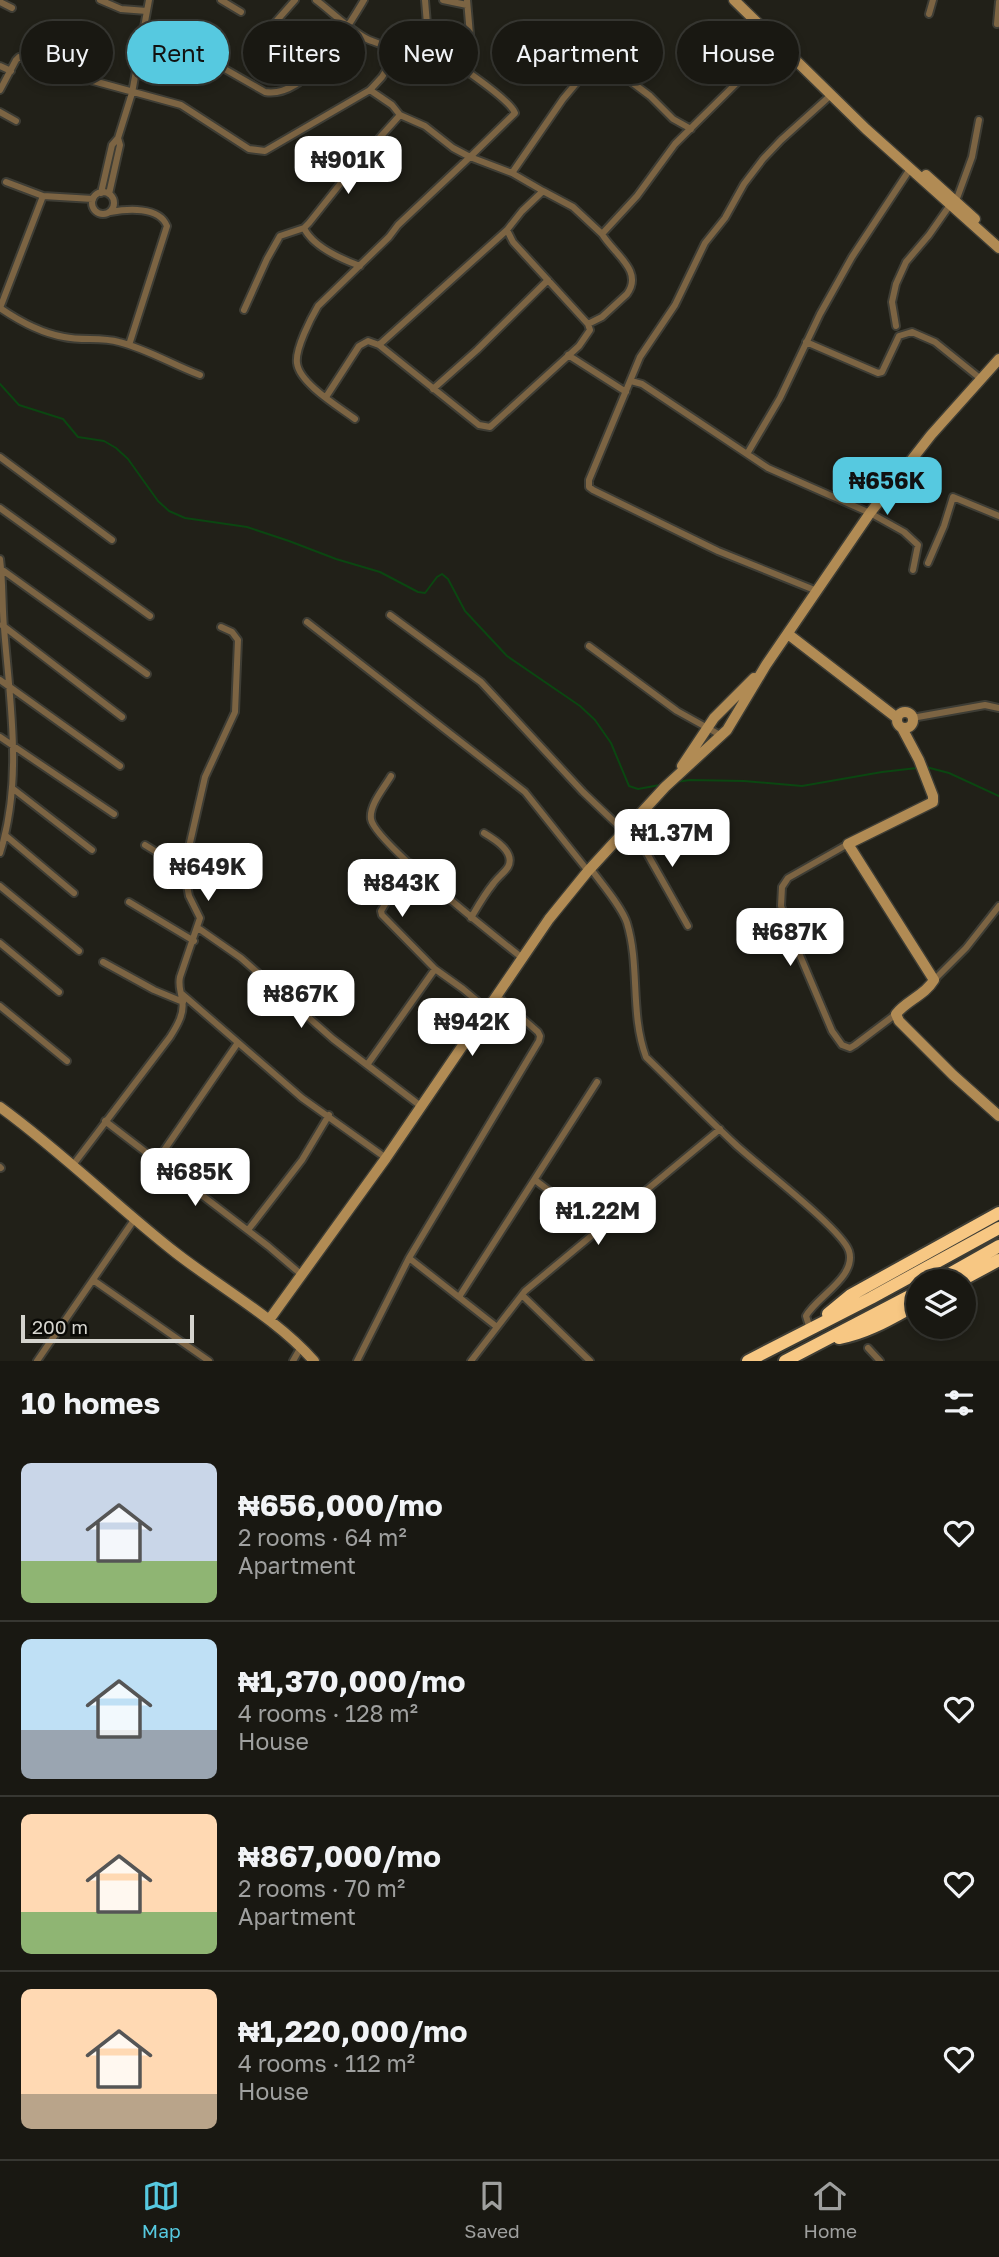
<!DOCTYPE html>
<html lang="en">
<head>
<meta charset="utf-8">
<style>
	body { margin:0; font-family:"Golos Text",sans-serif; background:#262520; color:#f1f3f6; height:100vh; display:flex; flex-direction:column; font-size:26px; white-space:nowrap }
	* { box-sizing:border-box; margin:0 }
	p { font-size:23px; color:#9fa09f }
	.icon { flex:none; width:38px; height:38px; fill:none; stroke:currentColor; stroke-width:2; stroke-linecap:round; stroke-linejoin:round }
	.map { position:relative; height:1361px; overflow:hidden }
	.panel { display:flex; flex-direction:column; background:#191812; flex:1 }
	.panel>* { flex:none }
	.guide { position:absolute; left:21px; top:21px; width:957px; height:63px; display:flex; gap:14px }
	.controls { position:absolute; left:906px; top:1269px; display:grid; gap:14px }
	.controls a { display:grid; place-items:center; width:70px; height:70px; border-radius:50%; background:#191812; box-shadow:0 4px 10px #0003,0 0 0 2px #373732; font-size:35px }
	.scale { position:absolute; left:21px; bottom:18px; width:173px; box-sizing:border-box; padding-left:7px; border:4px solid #d5d4ce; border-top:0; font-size:19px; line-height:24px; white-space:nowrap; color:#d5d4ce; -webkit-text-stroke:5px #0a0a06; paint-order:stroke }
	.price { position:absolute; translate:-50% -60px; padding:0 16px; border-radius:14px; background:#fff; color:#222; font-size:23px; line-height:46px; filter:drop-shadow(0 2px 4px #0008) }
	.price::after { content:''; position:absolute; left:50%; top:42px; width:21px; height:16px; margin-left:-10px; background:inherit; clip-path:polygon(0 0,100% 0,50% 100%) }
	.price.current { background:#56c9e0; color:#111 }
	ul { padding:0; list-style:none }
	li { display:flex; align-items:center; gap:21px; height:175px; padding:0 21px }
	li+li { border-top:2px solid #373732 }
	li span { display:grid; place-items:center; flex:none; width:196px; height:140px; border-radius:10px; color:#555 }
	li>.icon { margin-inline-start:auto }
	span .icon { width:84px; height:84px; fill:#fffc; stroke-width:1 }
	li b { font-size:30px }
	h2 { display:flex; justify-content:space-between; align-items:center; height:84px; padding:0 21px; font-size:30px }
	.chip { padding:0 24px; border-radius:32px; background:#191812; box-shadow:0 4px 10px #0003,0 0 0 2px #373732; font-size:24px; line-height:63px }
	.chip.current { background:#56c9e0; color:#111 }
	.dock { display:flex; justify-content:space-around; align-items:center; height:98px; border-top:2px solid #373732; background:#191812; font-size:19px; color:#9fa09f }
	.dock a { display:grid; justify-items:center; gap:4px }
	.dock .current { color:#56c9e0 }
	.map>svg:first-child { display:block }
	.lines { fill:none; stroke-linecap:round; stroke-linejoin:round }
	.stream { stroke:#0b4611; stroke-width:2 }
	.street-casing { stroke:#3e3d35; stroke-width:10 }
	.secondary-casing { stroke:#3e3d35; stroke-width:13 }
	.highway-casing { stroke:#3e3d35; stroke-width:16 }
	.street { stroke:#7c6443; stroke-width:6 }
	.secondary { stroke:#b18b54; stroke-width:10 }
	.highway { stroke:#f7c783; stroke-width:12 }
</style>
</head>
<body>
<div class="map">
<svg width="999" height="1361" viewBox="0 0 999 1361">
	<rect width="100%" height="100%" fill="#212018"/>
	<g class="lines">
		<!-- stream -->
		<path class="stream" d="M0,384L19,405L63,419L78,437L104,441L116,448L128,459L158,501L169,511L185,518L247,527L289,541L336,559L380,572L418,592L425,593L437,577L442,574L448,579L465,611L507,656L580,706L595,720L611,743L629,786L638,789L660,785
			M926,767L949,773L999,796
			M676,782L690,780L744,781L802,786L882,772L917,768"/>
		<!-- street casing -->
		<g class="street-casing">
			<path id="street" d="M100,0L121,9L147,11
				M221,0L241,12
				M443,0L467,5
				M0,2L12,8
				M929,14L933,0
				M997,24L999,2
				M145,27L160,32L265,92C306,99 346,30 364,0
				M250,46L272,26L295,0
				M423,46L427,24L425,0
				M0,66L11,71
				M461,67L470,35L467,0
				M0,90L16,60L19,57L75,76L181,105L249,149L265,151L370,90L382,77L400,48
				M370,90L392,105L400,115
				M0,112L16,121
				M512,173L563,99L598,57L650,96L673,119L691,129
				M6,182L43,196L93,199
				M92 203a11 11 0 1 1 22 0a11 11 0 1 1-22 0Z
				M101,193L112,145L118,138L132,93L149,0
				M109,194L120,145L118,138
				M956,201L972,157L979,120
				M110,212C127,209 159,206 167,226L129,345
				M304,228C313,247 341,259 360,266
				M0,308C19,321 41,333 64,337C82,341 101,337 119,342C147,349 173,365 200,375
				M0,308L43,196
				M244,310L267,259L280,236L304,228L309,223L356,164L400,115L425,126L453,148L470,157L515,113C509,98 441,52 425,46C418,44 411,47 403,47C394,47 381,45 372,41C357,37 331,11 316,0
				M588,324L602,317L627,294C644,271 614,254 602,234L637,196L675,144L778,42
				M896,326L892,302L896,284L906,262L929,235L950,205
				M806,342L878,373L882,372L899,336L912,332L935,342L981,379
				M379,345L507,230L522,211L543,191L573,207L602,234
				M568,355L626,392
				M631,381L642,384L768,468L870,513L904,532L918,545L913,570
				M433,389L477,350L548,280
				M326,397L359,346L368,341L379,345L479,425L490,427L579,346L590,330L588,324L513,242L507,230
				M355,419C339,407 299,383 297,363C295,349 311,318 318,306L389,237L398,225L470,157L512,173L543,191
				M747,454L780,398L820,314L852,257L910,169
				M0,457L112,540
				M0,508L150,616
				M0,559C3,582 2,605 4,628C10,703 23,780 0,853
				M928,563L944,526L953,497L999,516
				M1,569L147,674
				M817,591L718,551L593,490L589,487V480L640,357L675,305L705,243L725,218L744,184L763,159L781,140L831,95
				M390,615L481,682L583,792L625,832
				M307,622L525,792L588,871
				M2,625L122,717
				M589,646L677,711L722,736
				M0,680L120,766
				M912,718L985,705L999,708
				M0,737L114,814
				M391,776C384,788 369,805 371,819C374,841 497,938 521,957
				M12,788L92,850
				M631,825L688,926
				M5,835L74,893
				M848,844L788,878L782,887L781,906L793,939L832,1031L842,1045L850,1048L855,1045L896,1014
				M145,845L184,869
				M410,863L381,911L382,915L435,969
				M591,869C601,883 622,907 627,923C640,966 630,1014 646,1057C676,1086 705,1116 735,1144C756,1164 842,1229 849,1251C857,1277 816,1297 806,1316L810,1329
				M0,886L79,951
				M129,902L194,941
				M471,918C478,906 484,895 493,884C497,878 504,873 508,867C516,852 494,839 484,833
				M198,928L241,958L333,1039L422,1107
				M0,943L59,992
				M103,962L154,990L183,1002
				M934,980L966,948L999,906
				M182,994L302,1098L386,1158
				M0,1006L67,1061
				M367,1065L435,969L463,989L487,1009
				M105,1121L268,1246L302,1275
				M156,1162L237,1044
				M73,1165L170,1037C177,1026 185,1013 182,1000C181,991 178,986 180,977L200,918L189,896L184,869L205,777L235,712L238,640L232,632L221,627
				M0,1167L1,1168
				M535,1180L599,1229
				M248,1230L302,1160L329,1115
				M409,1258L497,1327
				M93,1280L209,1361
				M522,1295L590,1361
				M459,1297L597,1082
				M868,1348L880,1361
				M37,1361L134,1220
				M293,1361L301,1347
				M357,1361L409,1258L539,1041L540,1036L538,1032L496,995
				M471,1361L525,1291L720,1129"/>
		</g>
		<!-- secondary casing -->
		<g class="secondary-casing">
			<path id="secondary" d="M734,0L866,129L999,248
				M926,175L975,219
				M788,634L897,718
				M897 720a8 8 0 1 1 16 0a8 8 0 1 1-16 0Z
				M902,728L919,760L933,796V802L848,844L934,980C925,995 906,1001 896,1014L899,1021L953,1075L999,1116
				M682,766L714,718L754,678
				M0,1107C62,1152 116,1206 176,1253C221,1288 277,1319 314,1361
				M269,1320L386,1158L549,919L588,871L665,787L727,730L766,665L870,513L931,435L999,359"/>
		</g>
		<!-- highway casing -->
		<g class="highway-casing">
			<path id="highway" d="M937,1281L999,1246
				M960,1281L999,1260
				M828,1314L851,1295L999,1213
				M839,1338C868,1333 893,1317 919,1303
				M748,1361L871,1298L999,1228
				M785,1361L919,1291"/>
		</g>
		<!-- street -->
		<use href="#street" class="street"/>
		<!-- secondary -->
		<use href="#secondary" class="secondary"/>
		<!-- highway -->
		<use href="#highway" class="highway"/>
	</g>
</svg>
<div class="controls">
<a><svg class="icon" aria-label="layers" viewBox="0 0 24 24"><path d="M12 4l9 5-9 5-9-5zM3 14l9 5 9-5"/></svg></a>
</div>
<div class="scale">200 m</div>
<b class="price" style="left:348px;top:196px">₦901K</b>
<b class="price current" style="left:887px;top:517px">₦656K</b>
<b class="price" style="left:672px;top:869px">₦1.37M</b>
<b class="price" style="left:208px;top:903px">₦649K</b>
<b class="price" style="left:402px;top:919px">₦843K</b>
<b class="price" style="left:790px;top:968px">₦687K</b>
<b class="price" style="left:301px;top:1030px">₦867K</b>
<b class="price" style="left:472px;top:1058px">₦942K</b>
<b class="price" style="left:195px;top:1208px">₦685K</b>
<b class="price" style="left:598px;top:1247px">₦1.22M</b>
<div class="guide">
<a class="chip">Buy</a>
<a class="chip current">Rent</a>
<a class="chip">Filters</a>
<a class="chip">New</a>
<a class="chip">Apartment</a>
<a class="chip">House</a>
</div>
</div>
<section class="panel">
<h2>10 homes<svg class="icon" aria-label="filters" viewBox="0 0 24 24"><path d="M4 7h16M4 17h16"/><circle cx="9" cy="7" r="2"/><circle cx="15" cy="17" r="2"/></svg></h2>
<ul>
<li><span style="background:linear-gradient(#c9d6e8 70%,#8fb573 0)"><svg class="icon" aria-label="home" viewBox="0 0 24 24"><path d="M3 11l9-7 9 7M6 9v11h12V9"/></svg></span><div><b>₦656,000/mo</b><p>2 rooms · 64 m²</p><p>Apartment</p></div><svg class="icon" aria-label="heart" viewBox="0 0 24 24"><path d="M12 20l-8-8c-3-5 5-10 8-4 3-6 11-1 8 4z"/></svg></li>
<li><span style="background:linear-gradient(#bfe0f5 65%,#9aa5b1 0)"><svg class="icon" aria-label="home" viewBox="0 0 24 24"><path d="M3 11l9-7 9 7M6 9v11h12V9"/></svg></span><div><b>₦1,370,000/mo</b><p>4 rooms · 128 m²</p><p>House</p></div><svg class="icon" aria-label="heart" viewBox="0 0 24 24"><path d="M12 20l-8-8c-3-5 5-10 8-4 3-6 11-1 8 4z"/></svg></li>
<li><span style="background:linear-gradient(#ffd9b3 70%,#8fb573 0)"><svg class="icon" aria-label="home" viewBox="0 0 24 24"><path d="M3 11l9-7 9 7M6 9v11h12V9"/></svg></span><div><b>₦867,000/mo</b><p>2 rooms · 70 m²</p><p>Apartment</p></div><svg class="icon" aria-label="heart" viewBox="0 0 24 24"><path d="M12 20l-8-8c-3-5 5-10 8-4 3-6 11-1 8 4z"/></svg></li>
<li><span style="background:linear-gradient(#ffd9b3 75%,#b9a48a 0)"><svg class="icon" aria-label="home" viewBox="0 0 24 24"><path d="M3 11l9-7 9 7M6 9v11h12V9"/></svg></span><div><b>₦1,220,000/mo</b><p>4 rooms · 112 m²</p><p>House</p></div><svg class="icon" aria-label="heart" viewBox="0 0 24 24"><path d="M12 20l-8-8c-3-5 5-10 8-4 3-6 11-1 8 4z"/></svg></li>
</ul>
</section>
<nav class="dock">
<a class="current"><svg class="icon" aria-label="map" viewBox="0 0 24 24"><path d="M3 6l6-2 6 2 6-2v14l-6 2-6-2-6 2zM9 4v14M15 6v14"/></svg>Map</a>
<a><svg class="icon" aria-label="saved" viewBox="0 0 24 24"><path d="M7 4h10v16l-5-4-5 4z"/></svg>Saved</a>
<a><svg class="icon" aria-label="home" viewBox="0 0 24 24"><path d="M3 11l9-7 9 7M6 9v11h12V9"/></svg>Home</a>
</nav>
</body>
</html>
